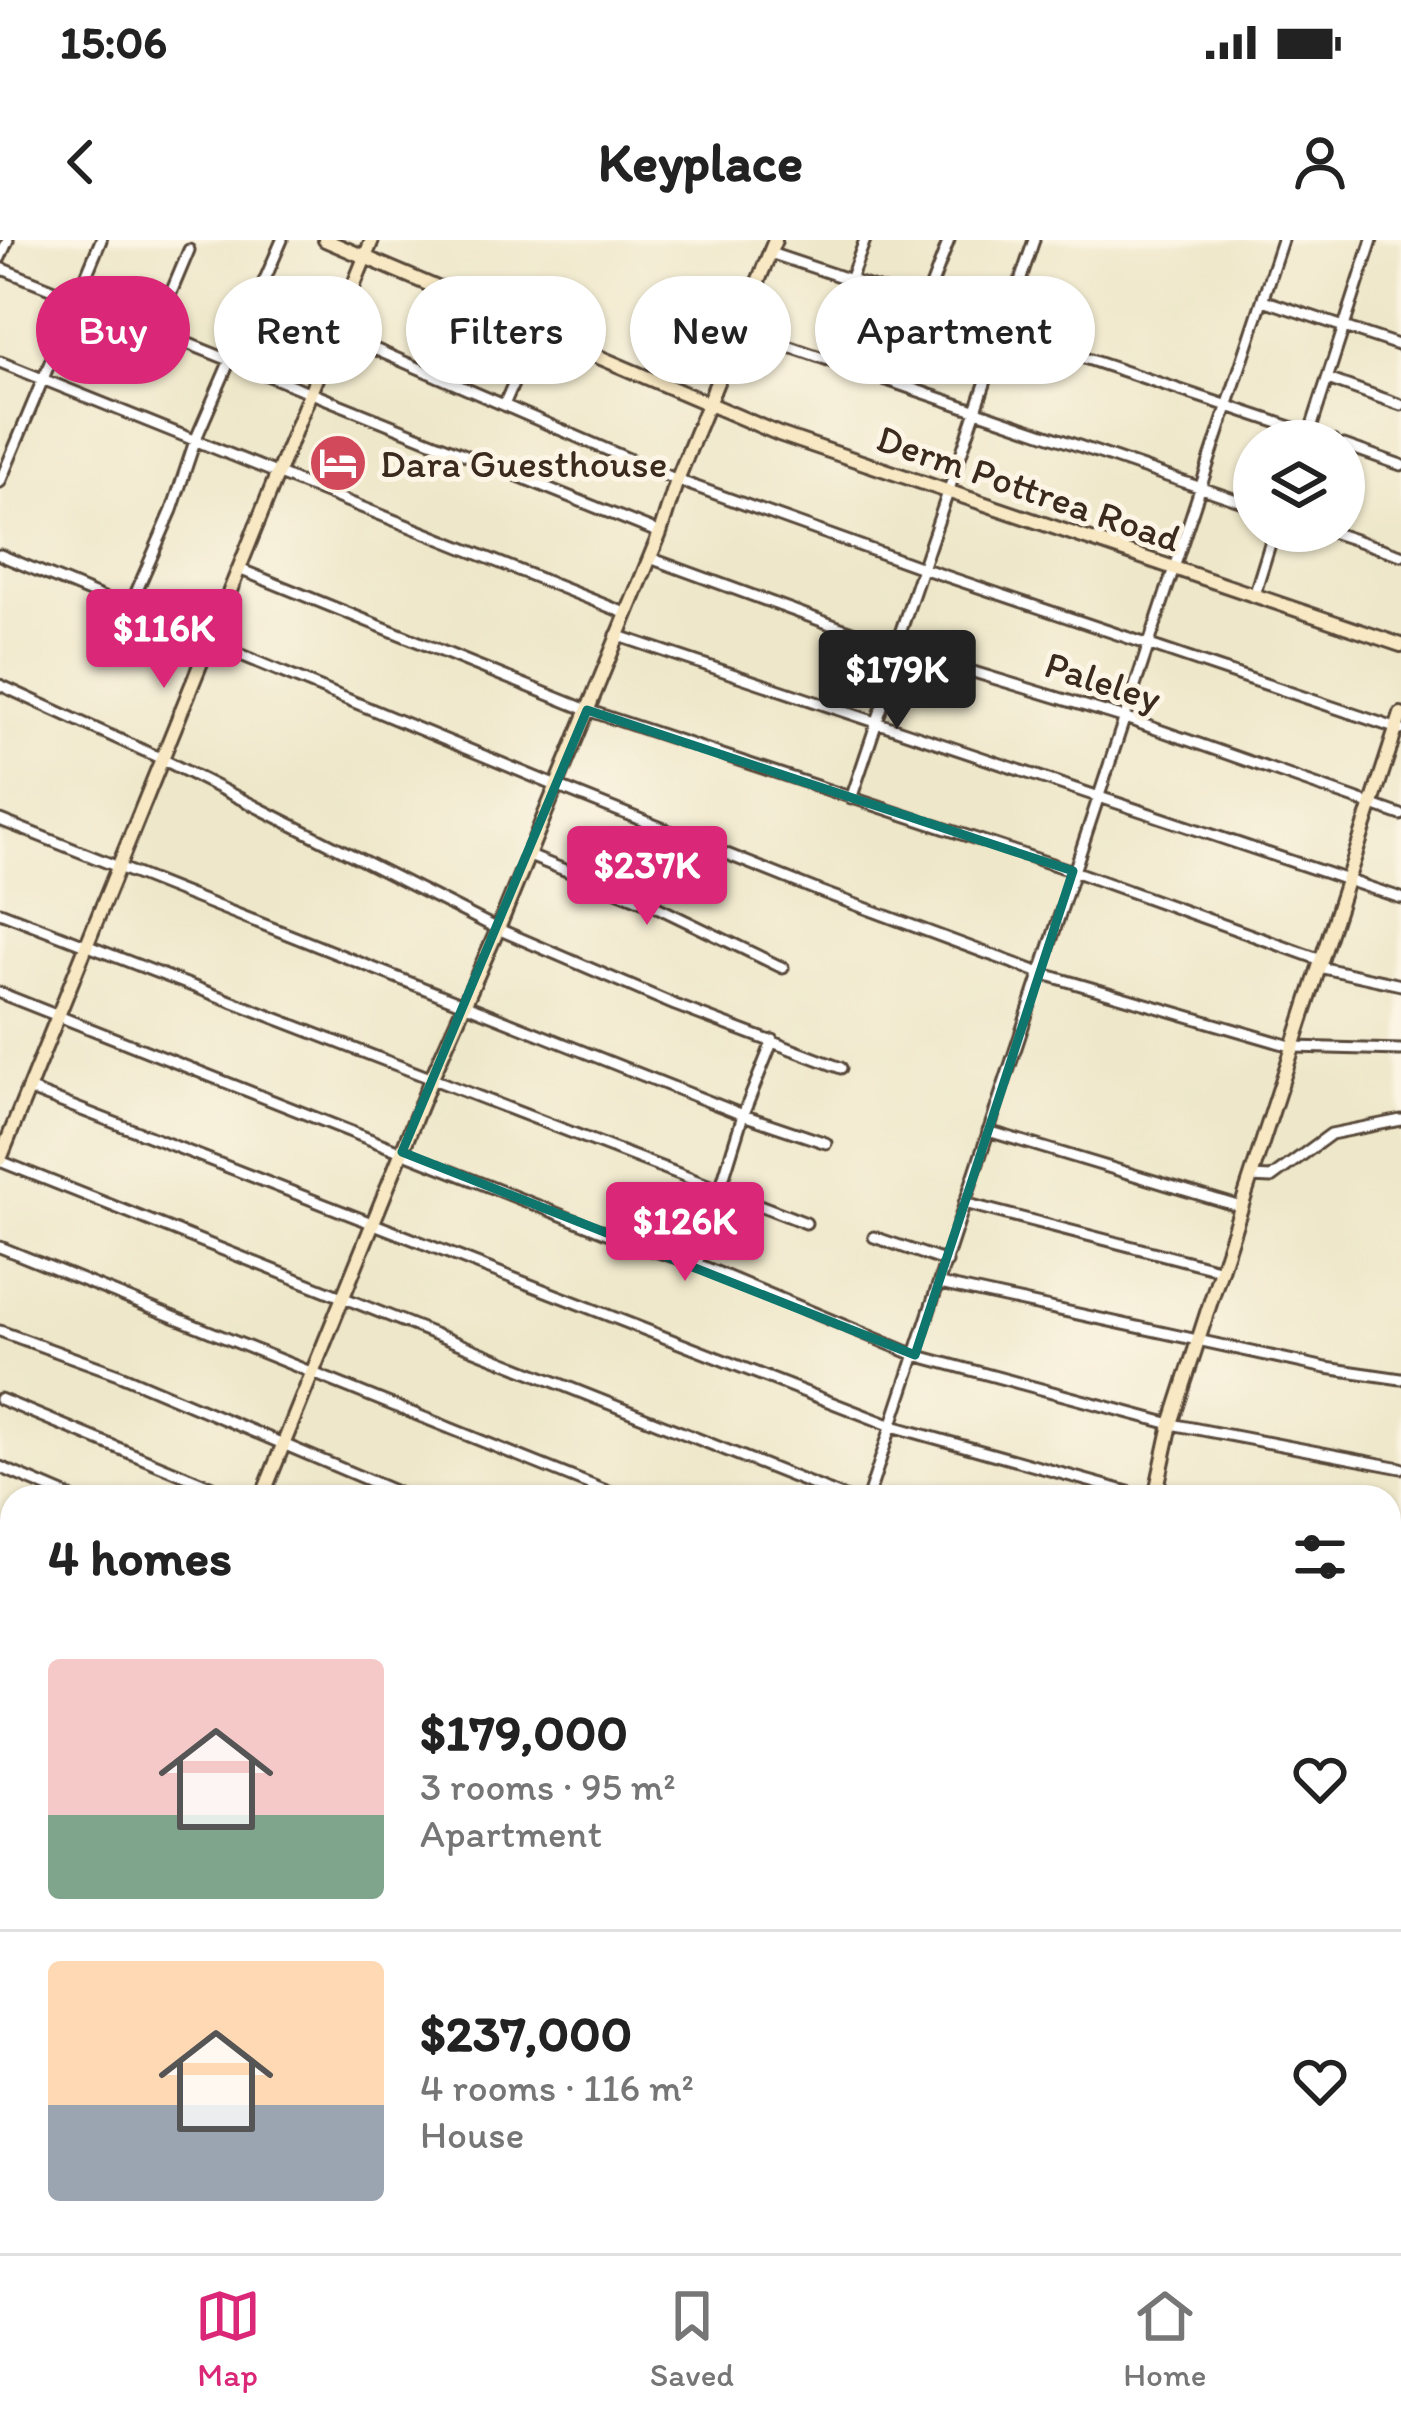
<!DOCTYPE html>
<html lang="en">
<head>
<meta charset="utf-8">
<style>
	body { margin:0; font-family:Itim,sans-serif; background:#f2f2f2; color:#222; height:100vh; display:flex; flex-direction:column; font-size:45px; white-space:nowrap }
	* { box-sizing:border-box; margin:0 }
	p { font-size:39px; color:#767676 }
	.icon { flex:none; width:66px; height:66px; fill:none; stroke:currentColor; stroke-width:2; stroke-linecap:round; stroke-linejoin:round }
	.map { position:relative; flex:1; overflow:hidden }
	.drawer { position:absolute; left:0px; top:1245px; width:1401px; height:768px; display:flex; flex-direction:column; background:#fff; border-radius:36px 36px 0 0; box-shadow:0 3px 9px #0004 }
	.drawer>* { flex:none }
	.guide { position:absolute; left:36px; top:36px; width:1329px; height:108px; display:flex; gap:24px }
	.controls { position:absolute; left:1233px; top:180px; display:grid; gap:24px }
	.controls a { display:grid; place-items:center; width:132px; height:132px; border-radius:50%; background:#fff; box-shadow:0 3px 9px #0004; font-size:60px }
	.price { position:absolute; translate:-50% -102px; padding:0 27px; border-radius:12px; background:#db2777; color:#fff; font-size:39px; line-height:78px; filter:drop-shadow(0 3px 6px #0008) }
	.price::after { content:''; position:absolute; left:50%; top:72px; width:36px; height:27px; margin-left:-18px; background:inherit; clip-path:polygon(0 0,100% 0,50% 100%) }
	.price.selected { background:#222; color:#fff }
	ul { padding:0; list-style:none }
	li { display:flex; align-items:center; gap:36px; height:300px; padding:0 48px }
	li+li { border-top:3px solid #e0e0e0 }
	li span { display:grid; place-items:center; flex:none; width:336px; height:240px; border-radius:12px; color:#555 }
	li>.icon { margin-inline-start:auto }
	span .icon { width:144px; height:144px; fill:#fffc; stroke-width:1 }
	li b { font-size:51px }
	h2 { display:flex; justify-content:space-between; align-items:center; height:144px; padding:0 48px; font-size:51px }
	.tag { padding:0 42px; border-radius:54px; background:#fff; box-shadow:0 3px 9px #0004; font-size:42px; line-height:108px }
	.tag.selected { background:#db2777; color:#fff }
	.status { display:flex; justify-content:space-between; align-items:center; height:84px; padding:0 60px; background:#fff; direction:ltr }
	.status svg { height:33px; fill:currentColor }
	header { display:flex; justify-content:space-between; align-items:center; height:156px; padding:0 48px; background:#fff; font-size:54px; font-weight:700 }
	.menu { display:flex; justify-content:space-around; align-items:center; height:168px; border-top:3px solid #e0e0e0; background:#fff; font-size:33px; color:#767676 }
	.menu a { display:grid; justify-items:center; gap:6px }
	.menu .selected { color:#db2777 }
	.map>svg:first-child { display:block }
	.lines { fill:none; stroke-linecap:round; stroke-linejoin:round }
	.street-casing { stroke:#564638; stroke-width:15 }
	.secondary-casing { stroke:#564638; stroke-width:18 }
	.street { stroke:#fff; stroke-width:9 }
	.secondary { stroke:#f8e8c3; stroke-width:12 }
	.marked { fill:none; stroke:#0f766e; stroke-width:9; stroke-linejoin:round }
	.labels { text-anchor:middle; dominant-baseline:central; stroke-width:10; stroke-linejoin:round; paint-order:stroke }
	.poi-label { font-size:39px; fill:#3b2a1e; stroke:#fcf5e5; text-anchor:start }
	.street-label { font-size:39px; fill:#3b2a1e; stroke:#fcf5e5 }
</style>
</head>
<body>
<div class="status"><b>15:06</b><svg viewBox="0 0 49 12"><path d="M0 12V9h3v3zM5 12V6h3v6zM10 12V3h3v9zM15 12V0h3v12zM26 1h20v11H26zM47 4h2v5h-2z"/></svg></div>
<header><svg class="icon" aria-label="back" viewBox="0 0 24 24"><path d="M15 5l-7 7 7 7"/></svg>Keyplace<svg class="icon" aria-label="person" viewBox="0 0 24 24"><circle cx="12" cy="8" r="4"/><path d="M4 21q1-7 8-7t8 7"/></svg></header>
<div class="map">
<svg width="1401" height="2013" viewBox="0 0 1401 2013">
	<rect width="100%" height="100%" fill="#fcf5e5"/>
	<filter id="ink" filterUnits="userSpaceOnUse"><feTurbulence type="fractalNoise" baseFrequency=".00833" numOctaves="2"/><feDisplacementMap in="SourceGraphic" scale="24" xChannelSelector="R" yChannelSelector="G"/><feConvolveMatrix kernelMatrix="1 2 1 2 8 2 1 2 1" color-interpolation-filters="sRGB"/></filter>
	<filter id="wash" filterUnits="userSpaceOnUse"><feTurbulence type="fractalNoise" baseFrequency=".004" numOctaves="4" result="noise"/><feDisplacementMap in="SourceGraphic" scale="48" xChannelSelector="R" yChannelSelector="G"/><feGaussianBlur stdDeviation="2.7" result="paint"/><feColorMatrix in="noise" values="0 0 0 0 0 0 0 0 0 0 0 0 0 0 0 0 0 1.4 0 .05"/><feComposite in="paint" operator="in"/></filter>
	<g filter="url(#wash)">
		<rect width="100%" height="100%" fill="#eee7c9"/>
	</g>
	<g filter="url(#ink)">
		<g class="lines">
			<!-- street casing -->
			<g class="street-casing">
				<path id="street" d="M770,13L1333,201
					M0,18L8,0
					M0,28L660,293
					M850,40L865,0
					M1263,60L1401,106
					M924,65L949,0
					M738,89L1254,266
					M155,91L189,10
					M335,92L677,240L922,328L1401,490
					M0,122L625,373
					M1328,139L1401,165
					M504,165L537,89
					M1307,201L1372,0
					M1344,205L1401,225
					M0,242L101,0
					M1328,291L1401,315
					M0,315L554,545L819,651L1040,733L1294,807L1401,810
					M650,318L901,410L1125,478L1401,575
					M239,329L587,470L1073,631L1321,720
					M1254,356L1274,291
					M128,371L172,270L195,201L282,0
					M616,395L1401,658
					M895,408L1034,0
					M0,445L162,519L498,689L675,765L841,828
					M851,559L901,410
					M0,580L743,875L826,903
					M527,615L657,667L783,728
					M0,672L806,983
					M1319,727L1401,745
					M0,753L642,1007L697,1024L915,1115L1171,1184L1401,1228
					M28,849L892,1186L1146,1257
					M988,891L1241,967
					M0,921L844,1257
					M1250,937L1271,938L1331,894L1401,880
					M964,963L1222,1030
					M874,997L947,1022
					M0,1007L621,1257
					M697,1024L743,875L773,800
					M940,1044L1326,1128L1401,1139
					M0,1091L118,1134L408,1257
					M0,1159L236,1257
					M0,1227L70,1257
					M868,1257L1282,0
					M1389,1302L1401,1304
					M0,1317L12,1321
					M1389,1378L1401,1379
					M0,1387L12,1392
					M1389,1450L1401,1452
					M0,1457L12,1462
					M0,1498L12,1501
					M1389,1580H1401
					M1389,1625H1401
					M0,1633L12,1637
					M1389,1696L1401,1697
					M0,1705L12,1710
					M0,1758L12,1763
					M1389,1771H1401
					M0,1829L12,1835
					M1389,1874L1401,1881
					M0,1911L12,1916
					M1389,1949L1401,1953
					M0,1980L12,1986
					M45,2001L75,2013
					M222,2001L253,2013
					M936,2001L974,2013
					M1130,2001L1161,2013
					M1333,2001L1365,2013
					M370,2005L371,2001
					M448,2013L453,2001
					M545,2013L549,2001
					M618,2013L622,2001
					M691,2013L693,2001"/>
			</g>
			<!-- secondary casing -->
			<g class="secondary-casing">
				<path id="secondary" d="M325,0L779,194L1401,405
					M0,919L372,0
					M262,1257L432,837L498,689L660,293L677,240L775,0
					M1155,1257L1171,1184L1401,474
					M0,1562L12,1566
					M0,1886L12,1856
					M920,2013L925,2001"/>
			</g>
			<!-- street -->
			<use href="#street" class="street"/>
			<!-- secondary -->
			<use href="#secondary" class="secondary"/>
		</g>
	</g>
	<!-- marked area -->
	<path class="marked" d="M587,470L1073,631L915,1115L402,912Z"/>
	<!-- icons -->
	<defs>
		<g id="hotel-disc" transform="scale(3)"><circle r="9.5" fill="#d1495b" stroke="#fcf5e5"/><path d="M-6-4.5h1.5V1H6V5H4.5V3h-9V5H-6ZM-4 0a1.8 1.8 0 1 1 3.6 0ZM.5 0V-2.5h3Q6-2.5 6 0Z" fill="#fff"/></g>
	</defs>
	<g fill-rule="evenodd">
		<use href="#hotel-disc" x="338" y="223"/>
	</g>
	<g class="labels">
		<!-- poi labels -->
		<g class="poi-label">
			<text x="380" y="223">Dara Guesthouse</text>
		</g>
		<!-- street labels -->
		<g class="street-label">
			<text transform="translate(1029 248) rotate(19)">Derm Pottrea Road</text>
			<text transform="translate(1103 441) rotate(18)">Paleley</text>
		</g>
	</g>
</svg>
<div class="controls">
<a><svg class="icon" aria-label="layers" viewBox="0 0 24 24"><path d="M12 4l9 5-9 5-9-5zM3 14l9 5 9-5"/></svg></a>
</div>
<b class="price" style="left:164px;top:451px">$116K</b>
<b class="price selected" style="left:897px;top:492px">$179K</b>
<b class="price" style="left:647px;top:688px">$237K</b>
<b class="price" style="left:685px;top:1044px">$126K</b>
<div class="guide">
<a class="tag selected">Buy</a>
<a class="tag">Rent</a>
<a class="tag">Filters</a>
<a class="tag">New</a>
<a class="tag">Apartment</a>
</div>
<section class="drawer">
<h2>4 homes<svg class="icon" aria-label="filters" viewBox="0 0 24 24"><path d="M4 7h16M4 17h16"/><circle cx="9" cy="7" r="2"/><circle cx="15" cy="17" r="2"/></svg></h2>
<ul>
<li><span style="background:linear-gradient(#f6c9c9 65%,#7fa58c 0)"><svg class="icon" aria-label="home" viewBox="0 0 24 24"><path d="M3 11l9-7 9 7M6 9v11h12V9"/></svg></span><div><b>$179,000</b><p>3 rooms · 95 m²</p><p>Apartment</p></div><svg class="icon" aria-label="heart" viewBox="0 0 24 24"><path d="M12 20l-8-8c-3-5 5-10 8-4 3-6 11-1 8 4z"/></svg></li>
<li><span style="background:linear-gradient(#ffd9b3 60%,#9aa5b1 0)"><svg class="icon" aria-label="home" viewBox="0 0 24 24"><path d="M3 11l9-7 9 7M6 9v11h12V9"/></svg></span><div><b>$237,000</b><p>4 rooms · 116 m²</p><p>House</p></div><svg class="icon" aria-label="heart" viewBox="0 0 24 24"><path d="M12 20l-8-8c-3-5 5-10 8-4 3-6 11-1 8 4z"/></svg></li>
</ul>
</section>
</div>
<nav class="menu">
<a class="selected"><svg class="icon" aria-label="map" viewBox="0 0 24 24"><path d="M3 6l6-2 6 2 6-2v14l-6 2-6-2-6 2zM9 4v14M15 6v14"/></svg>Map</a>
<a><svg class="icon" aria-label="saved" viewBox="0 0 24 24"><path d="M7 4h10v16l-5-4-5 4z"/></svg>Saved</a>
<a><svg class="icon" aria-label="home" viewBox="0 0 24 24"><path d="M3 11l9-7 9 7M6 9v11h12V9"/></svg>Home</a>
</nav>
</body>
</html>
